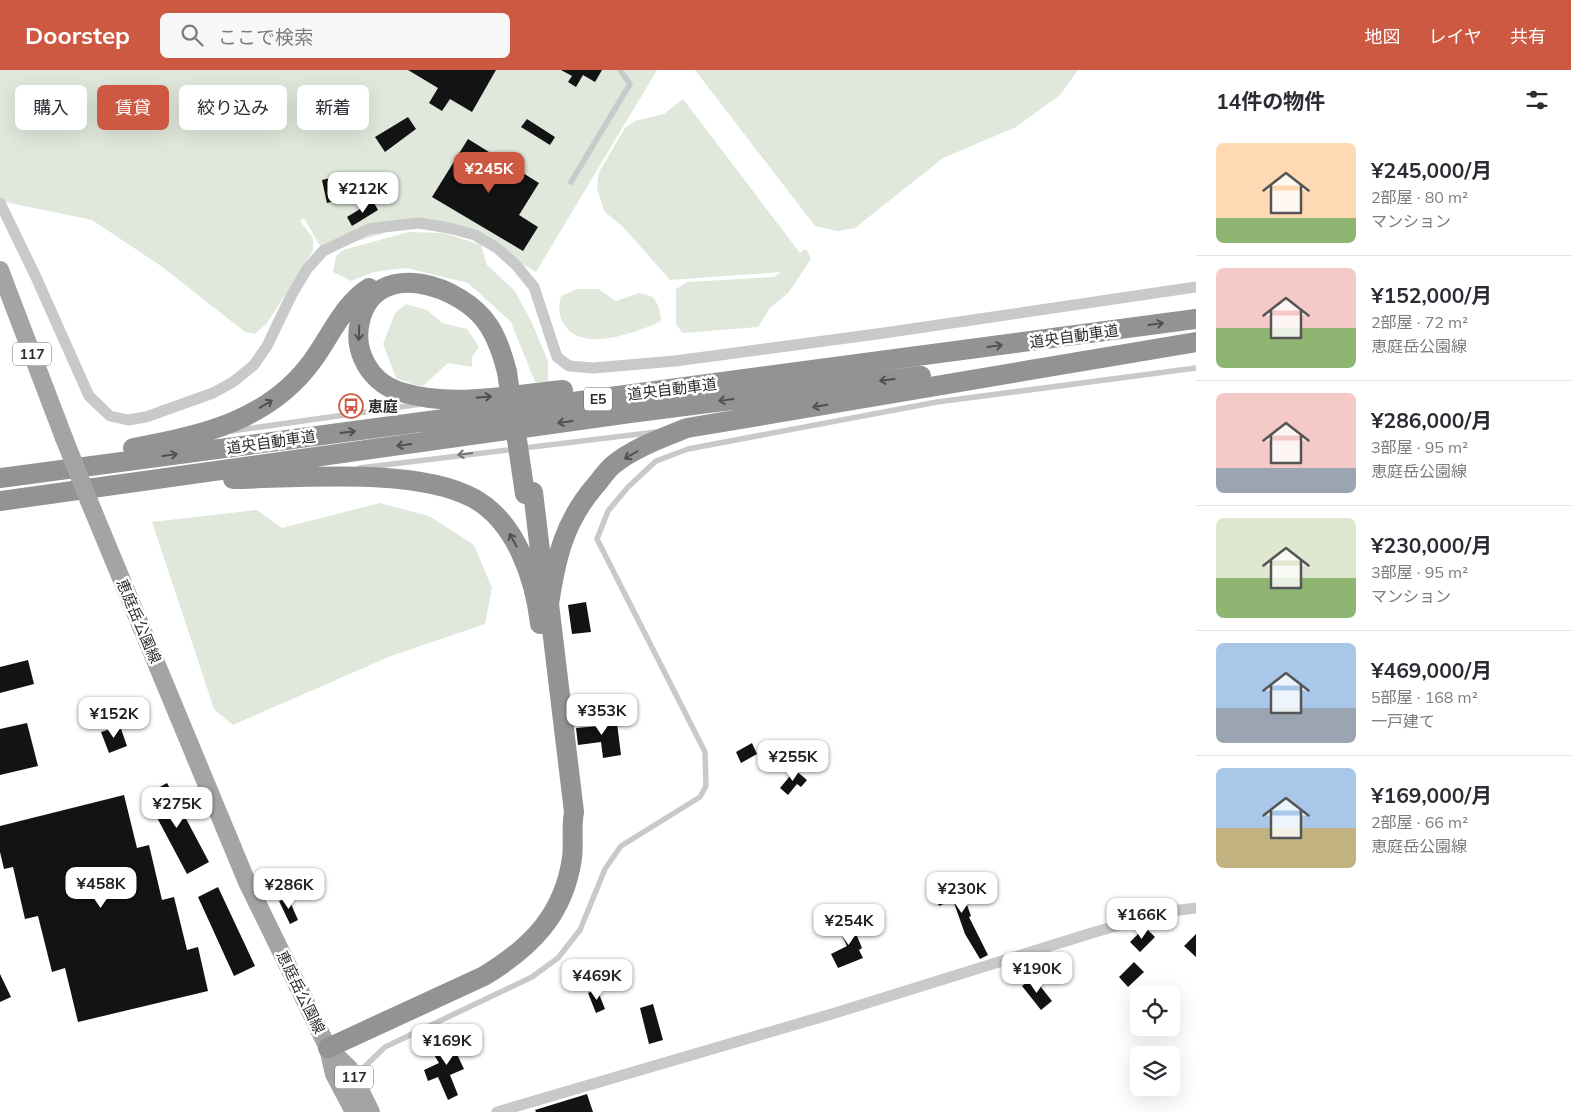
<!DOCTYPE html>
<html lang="ja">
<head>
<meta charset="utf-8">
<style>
	body { margin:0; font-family:Mulish,"Noto Sans JP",sans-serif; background:#f7f7f7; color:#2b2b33; height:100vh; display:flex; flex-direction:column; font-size:19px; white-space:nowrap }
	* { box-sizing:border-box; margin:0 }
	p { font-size:16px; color:#7c7c81 }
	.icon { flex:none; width:28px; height:28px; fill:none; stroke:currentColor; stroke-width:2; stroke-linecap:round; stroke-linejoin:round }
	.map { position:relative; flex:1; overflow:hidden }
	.side { display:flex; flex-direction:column; background:#fff; width:375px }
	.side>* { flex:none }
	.banner { position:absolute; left:15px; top:15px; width:475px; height:45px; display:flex; gap:10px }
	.buttons { position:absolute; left:1130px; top:916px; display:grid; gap:10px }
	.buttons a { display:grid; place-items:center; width:50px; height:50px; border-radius:8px; background:#fff; box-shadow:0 5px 20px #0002; font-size:25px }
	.price { position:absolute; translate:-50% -42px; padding:0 11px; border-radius:10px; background:#fff; color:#222; font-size:16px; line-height:32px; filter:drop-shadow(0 1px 2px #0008) }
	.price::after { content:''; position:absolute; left:50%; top:30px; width:15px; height:11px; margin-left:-8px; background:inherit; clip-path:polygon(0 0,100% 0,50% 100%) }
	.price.current { background:#ce5943; color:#fff }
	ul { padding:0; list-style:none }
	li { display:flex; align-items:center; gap:15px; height:125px; padding:0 20px }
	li+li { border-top:1px solid #e1e1e2 }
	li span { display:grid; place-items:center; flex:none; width:140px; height:100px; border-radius:8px; color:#555 }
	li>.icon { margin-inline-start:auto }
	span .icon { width:60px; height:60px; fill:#fffc; stroke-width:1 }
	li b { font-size:21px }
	h2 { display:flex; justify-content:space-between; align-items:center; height:60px; padding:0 20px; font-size:21px }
	.chip { padding:0 18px; border-radius:8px; background:#fff; box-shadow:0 5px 20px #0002; font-size:18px; line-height:45px }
	.chip.current { background:#ce5943; color:#fff }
	header { display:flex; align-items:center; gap:30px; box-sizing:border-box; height:70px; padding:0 25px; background:#ce5943; color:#fff }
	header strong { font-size:24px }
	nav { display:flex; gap:28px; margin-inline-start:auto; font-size:18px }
	.search { width:350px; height:45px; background:#f7f7f7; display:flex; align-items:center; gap:12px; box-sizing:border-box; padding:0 18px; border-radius:8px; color:#7c7c81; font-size:19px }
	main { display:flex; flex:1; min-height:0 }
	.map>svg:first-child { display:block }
	.green { fill:#dfe8db }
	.building { fill:#131313 }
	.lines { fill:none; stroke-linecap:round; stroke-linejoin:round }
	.service { stroke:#c9c9c9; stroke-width:5.5 }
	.minor { stroke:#c9c9c9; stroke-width:11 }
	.primary { stroke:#a4a4a4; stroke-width:18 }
	.motorway { stroke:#939393; stroke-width:20 }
	.primary-bridge { stroke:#a4a4a4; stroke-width:18 }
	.motorway-bridge { stroke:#939393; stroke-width:20 }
	.oneway { stroke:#505050 }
	.oneway2 { stroke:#737373 }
	.labels { text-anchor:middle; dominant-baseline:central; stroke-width:5; stroke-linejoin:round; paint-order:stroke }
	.shield { fill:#fff; stroke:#6b6b6b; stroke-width:1 }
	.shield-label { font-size:14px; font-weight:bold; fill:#2c2c2c }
	.street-label { font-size:15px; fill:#2c2c2c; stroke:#fff }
	.poi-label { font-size:15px; font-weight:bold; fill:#2c2c2c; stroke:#fff; text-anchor:start }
</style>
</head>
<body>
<header>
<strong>Doorstep</strong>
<div class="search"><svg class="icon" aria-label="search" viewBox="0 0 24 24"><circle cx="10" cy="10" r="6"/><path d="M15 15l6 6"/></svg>ここで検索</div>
<nav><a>地図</a><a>レイヤ</a><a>共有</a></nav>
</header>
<main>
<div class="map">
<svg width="1196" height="1042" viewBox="0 0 1196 1042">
	<rect width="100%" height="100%" fill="#fff"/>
	<!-- green -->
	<path class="green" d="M0,0H657L536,202L475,165L419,153L323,181L304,148L300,151L313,168V181L267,253L255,264L245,262L161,196L92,150L5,132L0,128Z
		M695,0H1078L1060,25L1016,57L943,88L855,158L837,161L815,156Z
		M683,29L800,183L803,180H807L811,189L789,222L770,238L758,257L683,263L676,255V219L688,212L774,207L781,202L670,210L624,158L604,141L597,118L599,102L625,58L635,51L664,44Z
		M409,162L444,163L481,175L487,195L515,221L532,253L548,291V312H535L511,252L468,213L406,198L374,202L351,211L333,202L336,186L343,180Z
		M577,219H598L616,231L639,223L653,227L659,237L661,251C634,264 571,287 560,245C558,239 560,231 561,226Z
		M406,234L427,240L442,253L467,259L479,277L472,287V297L448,293L423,316L415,315L396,308L383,274L395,243Z
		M380,433L429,446L474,475L492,518L485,554L391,586L233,655L214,639L152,452L257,440L282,458Z"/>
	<!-- building -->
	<path class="building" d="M408,0H496L472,42L450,29L442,41L429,33L438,18Z
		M561,0H602L595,12L583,5L576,17L568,12L572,6Z
		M408,47L416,59L385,82L375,67Z
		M527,49L555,67L550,75L521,57Z
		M468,69L539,113L519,145L538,157L523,181L432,127Z
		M348,104L351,118L359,116L361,124L327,133L322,110Z
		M373,131L378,140L352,156L347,147Z
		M586,532L591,562L572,564L568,535Z
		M28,590L34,614L0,623V597Z
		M616,645L621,685L603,688L601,672L578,675L576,658L599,656L598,647Z
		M27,653L38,696L0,705V659Z
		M120,656L127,676L109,683L101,662Z
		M752,673L757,684L741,693L736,682Z
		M795,700L807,710L801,717L797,714L788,725L780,718Z
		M167,713L209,792L187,804L145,725Z
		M124,725L137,778L149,775L162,830L174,827L187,880L198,877L208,921L78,952L65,898L52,902L38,846L25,849L13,797L4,799L0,782V756Z
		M950,811L952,816L959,813L971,846L969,847L988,885L980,889L965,864L953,830L939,836L934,822L944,818L943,814Z
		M218,817L255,896L234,906L198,827Z
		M288,827L298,850L290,854L279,831Z
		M856,851L862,864L857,866L862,878L859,880L863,888L838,898L831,884L847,876L839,859Z
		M1145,857L1155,867L1140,882L1130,872Z
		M1196,864V887L1184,876Z
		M1134,892L1144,902L1128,917L1119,907Z
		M0,904L11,927L0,932Z
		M1033,907L1052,931L1041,940L1022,916Z
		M597,919L605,939L596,943L588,923Z
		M653,934L663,970L649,974L640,938Z
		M465,963L469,971L454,978L464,999L450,1005L458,1025L448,1030L438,1007L428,1011L424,1000L439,993L433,983L449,975L447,971Z
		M587,1024L593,1042H536L535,1040Z"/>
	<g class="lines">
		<!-- service -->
		<path class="service" d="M571,112L630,14L620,0
			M232,361L421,334
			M359,398L656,362
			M355,1006L385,977L532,907L558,888L580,860L605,799L621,776L700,727L706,716L705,682L597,469L608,441L628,417L656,391L688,379L937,332L1196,298"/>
		<!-- minor -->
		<path class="minor" d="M0,133L35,205L89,326L110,346L128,350L146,347L213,323L233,312L254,295L267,276L291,226L307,199L323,181L369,159L383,157L419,153L449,158L475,165L497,178L517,196L534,217L557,287L569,296L593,298L675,291L884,263L1196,217
			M497,1042L835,943L1095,862L1164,842L1196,838"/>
		<!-- primary -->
		<path class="primary" d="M0,200L64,368
			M89,431L247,812L328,978L334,1004L354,1042
			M328,978L349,998L371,1042"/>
		<!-- motorway -->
		<path class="motorway" d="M507,302C503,286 498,270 489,256C463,215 375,186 360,251C357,264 358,277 363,288C370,305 384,317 401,322C452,338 511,325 563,320
			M133,378C202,366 270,350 313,290C330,267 344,233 369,218
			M0,408L1196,249
			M233,409C300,408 416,397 473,428C516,451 535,509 540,554
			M533,422L545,522
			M0,431L630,343L921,306
			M328,978L484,906C532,877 564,844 572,788C574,772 571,757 574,742L549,534C556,488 564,452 595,416C601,409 606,401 613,395C634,378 662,368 687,358L1196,272"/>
		<!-- primary-bridge -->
		<path class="primary-bridge" d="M64,368L89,431"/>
		<!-- motorway-bridge -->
		<path class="motorway-bridge" d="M507,302L525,424"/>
	</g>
	<!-- one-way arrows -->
	<defs><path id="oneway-shaft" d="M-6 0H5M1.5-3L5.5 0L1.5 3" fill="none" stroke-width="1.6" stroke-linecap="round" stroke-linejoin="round" transform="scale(1.25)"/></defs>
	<g class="oneway">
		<use href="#oneway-shaft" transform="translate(1156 254) rotate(-8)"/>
		<use href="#oneway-shaft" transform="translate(359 263) rotate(92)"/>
		<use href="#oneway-shaft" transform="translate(995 276) rotate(-8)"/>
		<use href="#oneway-shaft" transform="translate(887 310) rotate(173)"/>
		<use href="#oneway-shaft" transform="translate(484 327) rotate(-5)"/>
		<use href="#oneway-shaft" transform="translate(726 330) rotate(172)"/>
		<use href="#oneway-shaft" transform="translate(266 334) rotate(-31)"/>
		<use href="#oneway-shaft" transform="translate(820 336) rotate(170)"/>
		<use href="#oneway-shaft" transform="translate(565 352) rotate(172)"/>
		<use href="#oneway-shaft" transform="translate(348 362) rotate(-7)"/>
		<use href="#oneway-shaft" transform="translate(404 375) rotate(172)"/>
		<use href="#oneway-shaft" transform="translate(170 385) rotate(-8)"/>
		<use href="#oneway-shaft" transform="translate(631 385) rotate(150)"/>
		<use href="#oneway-shaft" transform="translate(513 470) rotate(-119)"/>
	</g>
	<use class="oneway2" href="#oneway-shaft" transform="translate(465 384) rotate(172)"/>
	<!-- icons -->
	<defs>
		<g id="bus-ring" transform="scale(1.25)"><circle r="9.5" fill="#fff" stroke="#ce5943" stroke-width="1.5"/><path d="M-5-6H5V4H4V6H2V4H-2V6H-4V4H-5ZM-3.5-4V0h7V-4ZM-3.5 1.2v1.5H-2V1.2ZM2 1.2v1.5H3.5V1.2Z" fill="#ce5943"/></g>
	</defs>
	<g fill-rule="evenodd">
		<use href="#bus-ring" x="351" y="336"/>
	</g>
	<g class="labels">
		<!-- shield labels -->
		<g class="shield">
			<rect x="13" y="272.5" width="38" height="23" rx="4"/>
			<rect x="584" y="317.5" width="28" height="23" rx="4"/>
			<rect x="335" y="995.5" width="38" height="23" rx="4"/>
		</g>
		<g class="shield-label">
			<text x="32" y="284">117</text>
			<text x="598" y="329">E5</text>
			<text x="354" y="1007">117</text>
		</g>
		<!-- street labels -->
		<g class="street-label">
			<text transform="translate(1074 266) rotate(-8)">道央自動車道</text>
			<text transform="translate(672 319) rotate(-7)">道央自動車道</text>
			<text transform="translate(271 372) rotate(-8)">道央自動車道</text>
			<text transform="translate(139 551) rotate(67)">恵庭岳公園線</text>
			<text transform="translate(301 922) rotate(64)">恵庭岳公園線</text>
		</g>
		<!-- poi labels -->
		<g class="poi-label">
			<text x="368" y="336">恵庭</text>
		</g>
	</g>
</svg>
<div class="buttons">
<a><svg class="icon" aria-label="locate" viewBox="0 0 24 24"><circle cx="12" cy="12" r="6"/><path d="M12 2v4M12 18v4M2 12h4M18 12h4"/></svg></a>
<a><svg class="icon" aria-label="layers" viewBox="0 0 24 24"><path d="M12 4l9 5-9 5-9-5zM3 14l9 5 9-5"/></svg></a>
</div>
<b class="price current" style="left:489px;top:124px">¥245K</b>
<b class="price" style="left:363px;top:144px">¥212K</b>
<b class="price" style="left:602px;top:666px">¥353K</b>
<b class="price" style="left:114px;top:669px">¥152K</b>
<b class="price" style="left:793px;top:712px">¥255K</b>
<b class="price" style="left:177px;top:759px">¥275K</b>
<b class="price" style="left:101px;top:839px">¥458K</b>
<b class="price" style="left:289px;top:840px">¥286K</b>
<b class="price" style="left:962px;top:844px">¥230K</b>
<b class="price" style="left:1142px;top:870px">¥166K</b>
<b class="price" style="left:849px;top:876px">¥254K</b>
<b class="price" style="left:1037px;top:924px">¥190K</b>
<b class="price" style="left:597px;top:931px">¥469K</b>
<b class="price" style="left:447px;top:996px">¥169K</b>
<div class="banner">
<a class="chip">購入</a>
<a class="chip current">賃貸</a>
<a class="chip">絞り込み</a>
<a class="chip">新着</a>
</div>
</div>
<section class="side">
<h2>14件の物件<svg class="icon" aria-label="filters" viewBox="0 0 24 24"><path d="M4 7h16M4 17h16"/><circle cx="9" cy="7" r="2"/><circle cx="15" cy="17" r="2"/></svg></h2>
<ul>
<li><span style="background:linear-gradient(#ffd9b3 75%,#8fb573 0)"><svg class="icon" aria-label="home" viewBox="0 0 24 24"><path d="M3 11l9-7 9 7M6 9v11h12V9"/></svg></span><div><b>¥245,000/月</b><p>2部屋 · 80 m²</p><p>マンション</p></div></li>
<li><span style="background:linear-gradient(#f6c9c9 60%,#8fb573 0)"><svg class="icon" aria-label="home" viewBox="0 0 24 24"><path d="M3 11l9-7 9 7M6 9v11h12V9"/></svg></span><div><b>¥152,000/月</b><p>2部屋 · 72 m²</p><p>恵庭岳公園線</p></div></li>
<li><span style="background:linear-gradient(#f6c9c9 75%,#9aa5b1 0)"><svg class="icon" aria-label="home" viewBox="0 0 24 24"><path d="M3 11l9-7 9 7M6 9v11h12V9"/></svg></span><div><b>¥286,000/月</b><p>3部屋 · 95 m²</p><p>恵庭岳公園線</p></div></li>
<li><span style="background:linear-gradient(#dfe7d0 60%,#8fb573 0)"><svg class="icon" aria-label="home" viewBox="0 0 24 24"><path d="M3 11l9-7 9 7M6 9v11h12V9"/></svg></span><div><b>¥230,000/月</b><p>3部屋 · 95 m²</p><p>マンション</p></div></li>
<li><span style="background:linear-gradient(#a9c7e8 65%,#9aa5b1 0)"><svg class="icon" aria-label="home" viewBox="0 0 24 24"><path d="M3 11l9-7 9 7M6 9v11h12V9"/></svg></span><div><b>¥469,000/月</b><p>5部屋 · 168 m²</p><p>一戸建て</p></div></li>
<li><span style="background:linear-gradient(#a9c7e8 60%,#c2b280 0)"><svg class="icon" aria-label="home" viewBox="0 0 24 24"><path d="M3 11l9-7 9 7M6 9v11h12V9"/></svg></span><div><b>¥169,000/月</b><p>2部屋 · 66 m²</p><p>恵庭岳公園線</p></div></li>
</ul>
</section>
</main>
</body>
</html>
